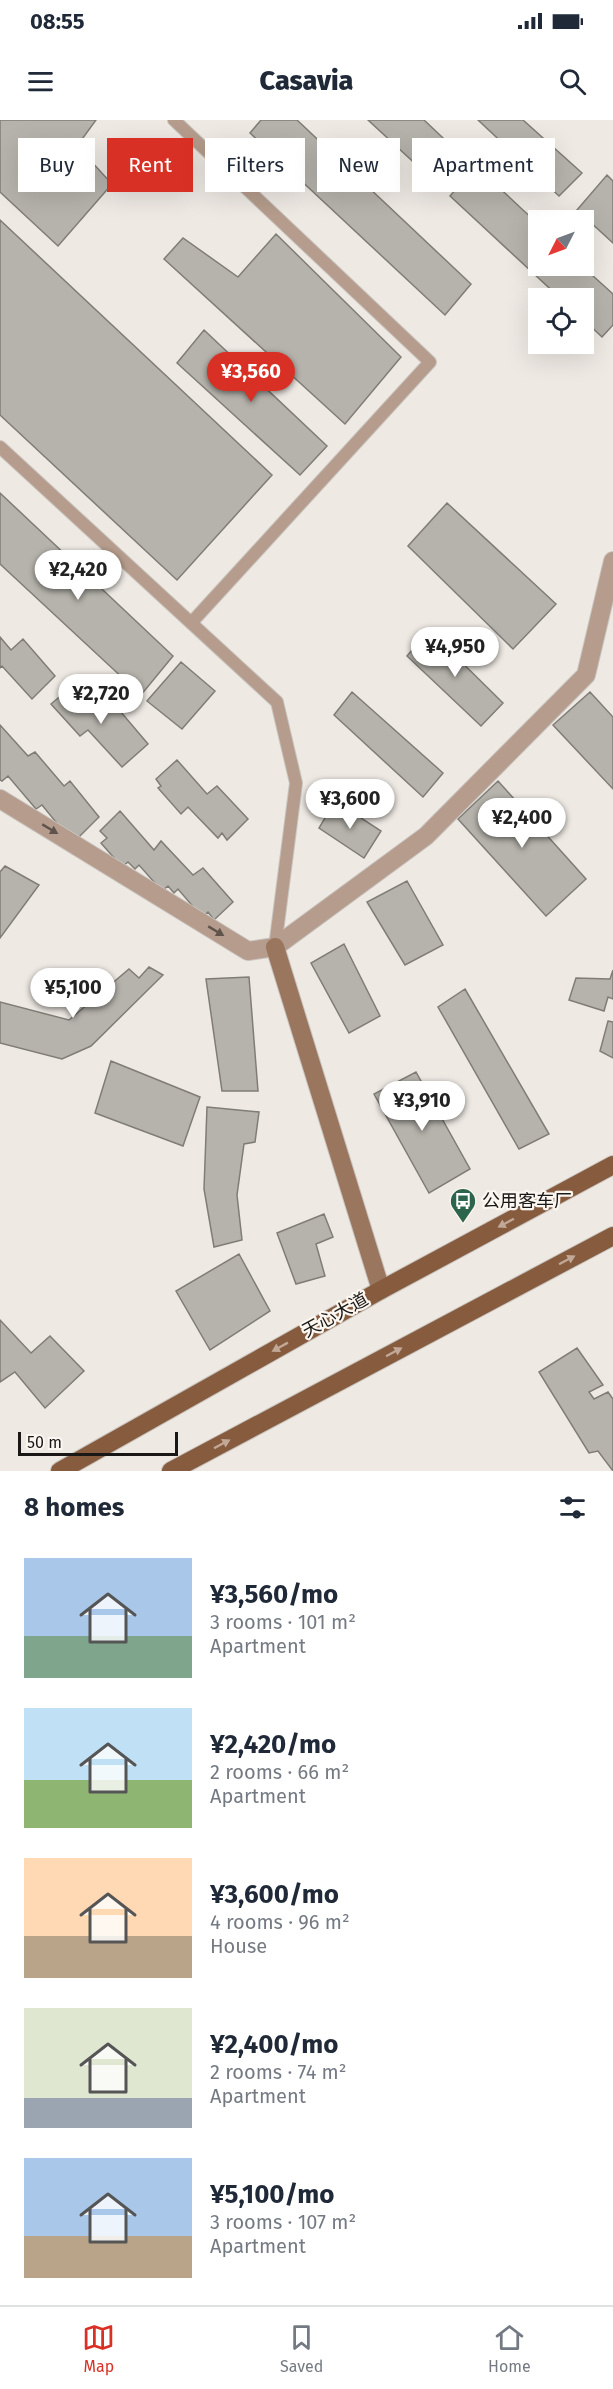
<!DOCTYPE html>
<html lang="en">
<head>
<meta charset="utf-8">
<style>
	body { margin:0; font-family:"Fira Sans","Noto Sans SC",sans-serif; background:#f2f2f3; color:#1f2937; height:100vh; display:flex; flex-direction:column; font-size:22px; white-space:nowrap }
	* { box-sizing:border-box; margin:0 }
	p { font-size:20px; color:#747a83 }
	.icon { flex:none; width:33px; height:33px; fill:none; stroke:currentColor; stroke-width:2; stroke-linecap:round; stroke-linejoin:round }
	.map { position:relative; height:1351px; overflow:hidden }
	.drawer { display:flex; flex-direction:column; background:#fff; flex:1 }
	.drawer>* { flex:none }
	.hud { position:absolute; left:18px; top:18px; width:578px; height:54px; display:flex; gap:12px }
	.needle { width:39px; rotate:228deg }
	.buttons { position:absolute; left:528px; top:90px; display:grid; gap:12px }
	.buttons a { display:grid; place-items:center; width:66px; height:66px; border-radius:0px; background:#fff; box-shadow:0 6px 24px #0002; font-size:30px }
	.scale { position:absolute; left:18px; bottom:15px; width:160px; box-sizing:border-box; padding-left:6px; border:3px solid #191816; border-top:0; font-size:16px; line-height:21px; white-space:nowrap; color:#191816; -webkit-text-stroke:4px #fcf6f0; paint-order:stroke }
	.price { position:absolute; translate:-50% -51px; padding:0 14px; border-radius:21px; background:#fff; color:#222; font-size:20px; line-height:39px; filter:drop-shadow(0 2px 3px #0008) }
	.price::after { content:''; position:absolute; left:50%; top:36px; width:18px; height:14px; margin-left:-9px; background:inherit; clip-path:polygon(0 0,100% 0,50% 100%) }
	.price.current { background:#d93025; color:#fff }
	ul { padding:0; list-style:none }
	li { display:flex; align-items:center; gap:18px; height:150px; padding:0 24px }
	li span { display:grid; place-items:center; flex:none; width:168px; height:120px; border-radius:0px; color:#555 }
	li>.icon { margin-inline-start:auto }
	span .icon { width:72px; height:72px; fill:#fffc; stroke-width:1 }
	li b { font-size:26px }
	h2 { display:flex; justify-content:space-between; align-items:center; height:72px; padding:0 24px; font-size:26px }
	.chip { padding:0 21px; border-radius:0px; background:#fff; box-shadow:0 6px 24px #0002; font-size:21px; line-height:54px }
	.chip.current { background:#d93025; color:#fff }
	.status { display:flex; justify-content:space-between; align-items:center; height:42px; padding:0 30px; background:#fff; direction:ltr }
	.status svg { height:16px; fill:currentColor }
	header { display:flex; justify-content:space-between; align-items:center; height:78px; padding:0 24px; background:#fff; font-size:27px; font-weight:800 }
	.dock { display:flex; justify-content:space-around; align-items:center; height:84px; border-top:2px solid #e0e1e3; background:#fff; font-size:16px; color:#747a83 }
	.dock a { display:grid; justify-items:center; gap:3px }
	.dock .current { color:#d93025 }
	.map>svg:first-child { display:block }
	.building { fill:#b6b3ac; stroke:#7f7d76; stroke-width:1.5 }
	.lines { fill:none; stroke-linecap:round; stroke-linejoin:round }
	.lane-casing { stroke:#c8c3be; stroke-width:14 }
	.street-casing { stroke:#c8c3be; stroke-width:20 }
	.secondary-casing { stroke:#c8c3be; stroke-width:20 }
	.primary-casing { stroke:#c8c3be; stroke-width:20 }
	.lane { stroke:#b59c8c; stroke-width:12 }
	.street { stroke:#b59c8c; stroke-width:18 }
	.secondary { stroke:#9a765f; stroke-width:18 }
	.primary { stroke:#865b3e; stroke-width:18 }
	.oneway { fill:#5f534b }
	.oneway2 { fill:#c1a897 }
	.labels { text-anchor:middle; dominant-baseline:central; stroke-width:4.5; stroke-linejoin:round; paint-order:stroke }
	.poi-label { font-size:18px; fill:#191816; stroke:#fcf6f0; text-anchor:start }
	.street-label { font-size:18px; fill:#191816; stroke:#fcf6f0 }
</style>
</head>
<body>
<div class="status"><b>08:55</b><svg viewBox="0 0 49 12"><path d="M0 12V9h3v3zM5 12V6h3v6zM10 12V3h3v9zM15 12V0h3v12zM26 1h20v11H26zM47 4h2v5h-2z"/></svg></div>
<header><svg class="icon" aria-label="menu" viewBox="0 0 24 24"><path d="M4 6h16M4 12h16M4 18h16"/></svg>Casavia<svg class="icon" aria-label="search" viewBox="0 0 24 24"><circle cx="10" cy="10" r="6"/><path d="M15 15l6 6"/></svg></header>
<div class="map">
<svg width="613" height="1351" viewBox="0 0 613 1351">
	<rect width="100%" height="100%" fill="#eee9e3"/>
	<!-- building -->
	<path class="building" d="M0,0H96L77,26L112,64L58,126L0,72Z
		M261,0H297L471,164L445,195L250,13Z
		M368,0H424L460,34L436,63Z
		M478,0H523L582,53L559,76Z
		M476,46L538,104V146H582L613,174V205L602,217L584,200V178H560L450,76Z
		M607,55L613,61V123L577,90Z
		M0,100L272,355L177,460L0,295Z
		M276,114L401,237L345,304L164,139L183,118L238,157Z
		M204,210L327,326L300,355L177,243Z
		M0,373L173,536L141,575L0,444Z
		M447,383L556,484L513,529L408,426Z
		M429,510L503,583L481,606L407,536Z
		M0,517L11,530L23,519L55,556L32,579L2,546L0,548Z
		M181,542L215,571L182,609L147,581Z
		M76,563L104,595L115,585L148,624L122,647L88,610L80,616L51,584Z
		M352,572L443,653L423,677L334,595Z
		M590,572L613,597V669L553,605Z
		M0,605L28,636L35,632L64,666L70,661L99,697L73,723L42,685L36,689L8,656L2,661L0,660Z
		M177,640L207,674L217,666L248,699L227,720L222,713L218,718L188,687L181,694L158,668L161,666L156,659Z
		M498,661L586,759L546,796L458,699Z
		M335,681L381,711L364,738L319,708Z
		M120,691L154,730L161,721L193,755L203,748L233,782L214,800L208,792L202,797L178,769L174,773L168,766L162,771L139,745L135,749L128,742L122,747L101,723L107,718L100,711Z
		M5,746L39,765L0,818V752Z
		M407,761L443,825L405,845L367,782Z
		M344,824L380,896L349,913L311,843Z
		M149,847L163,855L91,926L62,939L0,923V882L69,900L129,849L139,858Z
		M613,850V879L608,877L604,891L569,880L576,858L610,859Z
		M249,857L258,971H222L206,859Z
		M465,869L549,1014L519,1029L438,887Z
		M608,901L613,902V938L600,931Z
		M111,941L200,977L183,1026L95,993Z
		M416,952L470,1049L429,1073L374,974Z
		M207,987L259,992L255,1022L244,1024L237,1075L242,1120L214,1127L204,1069Z
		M324,1094L333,1117L316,1124L325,1156L296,1164L277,1113Z
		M239,1134L270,1191L210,1230L176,1171Z
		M0,1200L31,1233L50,1216L84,1251L45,1288L15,1252L0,1262Z
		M577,1228L603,1265L589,1272L594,1279L608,1272L613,1279V1351L598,1331L589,1333L539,1252Z"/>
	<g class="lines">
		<!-- lane casing -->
		<g class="lane-casing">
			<path id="lane" d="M174,0L430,242L192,502
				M0,327L277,582L296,663L275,827"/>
		</g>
		<!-- street casing -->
		<g class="street-casing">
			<path id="street" d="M0,679L248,831L275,827L426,716L586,555L613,441"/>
		</g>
		<!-- secondary casing -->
		<g class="secondary-casing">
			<path id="secondary" d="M275,827L381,1170"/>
		</g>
		<!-- primary casing -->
		<g class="primary-casing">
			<path id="primary" d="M60,1351L381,1170L613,1045
				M171,1351L613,1116"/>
		</g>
		<!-- lane -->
		<use href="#lane" class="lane"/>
		<!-- street -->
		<use href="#street" class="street"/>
		<!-- secondary -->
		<use href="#secondary" class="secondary"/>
		<!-- primary -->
		<use href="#primary" class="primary"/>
	</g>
	<!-- one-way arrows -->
	<defs><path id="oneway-solid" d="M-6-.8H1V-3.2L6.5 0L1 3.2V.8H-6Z" transform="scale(1.5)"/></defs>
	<g class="oneway">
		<use href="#oneway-solid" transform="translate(50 709) rotate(31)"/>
		<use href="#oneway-solid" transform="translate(216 811) rotate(31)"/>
	</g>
	<g class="oneway2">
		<use href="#oneway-solid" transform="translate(506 1103) rotate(152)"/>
		<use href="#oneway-solid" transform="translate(567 1140) rotate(-28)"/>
		<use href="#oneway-solid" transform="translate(280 1227) rotate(151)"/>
		<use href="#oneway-solid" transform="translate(394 1232) rotate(-28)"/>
		<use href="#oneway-solid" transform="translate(222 1324) rotate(-28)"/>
	</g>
	<!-- icons -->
	<defs>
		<g id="bus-pin" transform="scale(1.35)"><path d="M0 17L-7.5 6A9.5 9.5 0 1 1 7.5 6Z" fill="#2d654c" stroke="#fcf6f0"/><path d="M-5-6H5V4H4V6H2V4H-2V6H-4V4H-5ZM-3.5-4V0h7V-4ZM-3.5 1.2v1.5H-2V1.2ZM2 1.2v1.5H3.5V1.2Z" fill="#fff"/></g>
	</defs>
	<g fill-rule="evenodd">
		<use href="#bus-pin" x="463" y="1081"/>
	</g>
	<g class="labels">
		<!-- poi labels -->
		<g class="poi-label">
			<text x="482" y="1081">公用客车厂</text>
		</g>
		<!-- street labels -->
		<g class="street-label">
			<text transform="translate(335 1195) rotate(-29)">天心大道</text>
		</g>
	</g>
</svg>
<div class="buttons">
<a><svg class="needle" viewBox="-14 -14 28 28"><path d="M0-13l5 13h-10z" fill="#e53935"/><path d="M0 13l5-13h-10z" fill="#747a83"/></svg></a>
<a><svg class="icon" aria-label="locate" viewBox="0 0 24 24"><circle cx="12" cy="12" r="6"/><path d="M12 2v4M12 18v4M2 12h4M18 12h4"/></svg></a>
</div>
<div class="scale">50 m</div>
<b class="price current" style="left:251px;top:283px">¥3,560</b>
<b class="price" style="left:78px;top:481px">¥2,420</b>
<b class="price" style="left:455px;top:558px">¥4,950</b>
<b class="price" style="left:101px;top:605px">¥2,720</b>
<b class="price" style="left:350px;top:710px">¥3,600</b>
<b class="price" style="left:522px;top:729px">¥2,400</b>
<b class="price" style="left:73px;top:899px">¥5,100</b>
<b class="price" style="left:422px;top:1012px">¥3,910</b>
<div class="hud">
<a class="chip">Buy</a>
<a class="chip current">Rent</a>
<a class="chip">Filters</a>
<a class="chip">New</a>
<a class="chip">Apartment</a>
</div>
</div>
<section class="drawer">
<h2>8 homes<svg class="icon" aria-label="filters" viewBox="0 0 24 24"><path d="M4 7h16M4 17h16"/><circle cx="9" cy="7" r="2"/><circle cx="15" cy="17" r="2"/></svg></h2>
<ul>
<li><span style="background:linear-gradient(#a9c7e8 65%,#7fa58c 0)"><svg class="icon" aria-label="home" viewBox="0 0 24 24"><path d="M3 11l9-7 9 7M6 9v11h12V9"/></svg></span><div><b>¥3,560/mo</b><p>3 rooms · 101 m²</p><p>Apartment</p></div></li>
<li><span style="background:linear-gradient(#bfe0f5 60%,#8fb573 0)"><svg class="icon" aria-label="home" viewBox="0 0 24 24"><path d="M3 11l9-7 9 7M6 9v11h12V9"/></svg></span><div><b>¥2,420/mo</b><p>2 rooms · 66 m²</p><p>Apartment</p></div></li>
<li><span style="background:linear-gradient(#ffd9b3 65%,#b9a48a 0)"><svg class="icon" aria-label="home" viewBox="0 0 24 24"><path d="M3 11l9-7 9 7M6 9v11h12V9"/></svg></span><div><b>¥3,600/mo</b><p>4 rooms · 96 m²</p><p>House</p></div></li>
<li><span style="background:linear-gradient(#dfe7d0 75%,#9aa5b1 0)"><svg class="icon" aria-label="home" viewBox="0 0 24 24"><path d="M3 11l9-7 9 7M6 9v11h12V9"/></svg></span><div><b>¥2,400/mo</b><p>2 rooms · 74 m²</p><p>Apartment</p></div></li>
<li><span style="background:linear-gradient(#a9c7e8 65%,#b9a48a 0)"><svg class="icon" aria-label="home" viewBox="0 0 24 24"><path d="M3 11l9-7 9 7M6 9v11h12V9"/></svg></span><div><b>¥5,100/mo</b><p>3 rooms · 107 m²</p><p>Apartment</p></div></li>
</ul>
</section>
<nav class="dock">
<a class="current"><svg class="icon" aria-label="map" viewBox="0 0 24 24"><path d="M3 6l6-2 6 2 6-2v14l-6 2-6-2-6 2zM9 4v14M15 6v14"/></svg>Map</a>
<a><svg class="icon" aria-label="saved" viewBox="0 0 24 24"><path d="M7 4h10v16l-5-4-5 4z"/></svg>Saved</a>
<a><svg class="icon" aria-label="home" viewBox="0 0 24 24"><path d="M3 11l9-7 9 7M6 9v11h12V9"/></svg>Home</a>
</nav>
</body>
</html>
